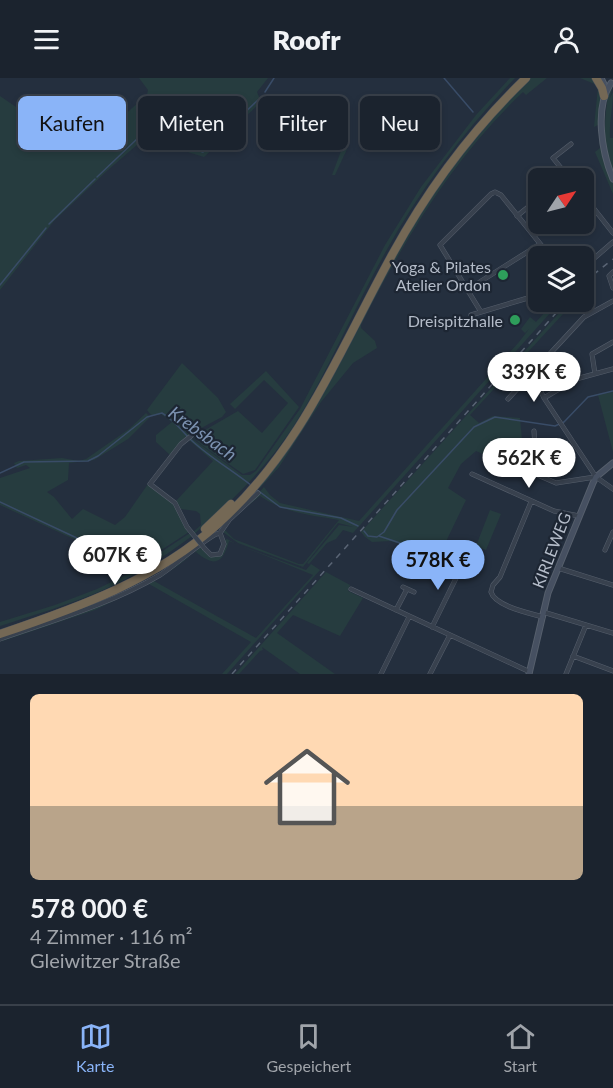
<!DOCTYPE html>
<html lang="de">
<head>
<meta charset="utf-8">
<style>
	body { margin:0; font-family:Lato,sans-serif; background:#242b36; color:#f1f3f6; height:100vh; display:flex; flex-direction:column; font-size:22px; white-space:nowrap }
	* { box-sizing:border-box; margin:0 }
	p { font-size:20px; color:#a0a4aa }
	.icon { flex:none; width:33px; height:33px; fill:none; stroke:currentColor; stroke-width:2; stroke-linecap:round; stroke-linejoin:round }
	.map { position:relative; height:596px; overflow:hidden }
	.panel { display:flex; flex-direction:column; background:#1b232e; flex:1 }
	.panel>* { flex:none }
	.top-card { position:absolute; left:18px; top:18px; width:578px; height:54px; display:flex; gap:12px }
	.needle { width:39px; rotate:55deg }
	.controls { position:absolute; left:528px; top:90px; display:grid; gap:12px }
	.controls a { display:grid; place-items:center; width:66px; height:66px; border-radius:9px; background:#1b232e; box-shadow:0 3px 9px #0003,0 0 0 2px #39404a; font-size:30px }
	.price { position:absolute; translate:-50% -51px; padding:0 14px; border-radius:21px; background:#fff; color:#222; font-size:20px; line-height:39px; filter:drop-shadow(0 2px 3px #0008) }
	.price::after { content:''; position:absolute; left:50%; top:36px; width:18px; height:14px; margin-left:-9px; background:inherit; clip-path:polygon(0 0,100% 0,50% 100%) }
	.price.current { background:#8ab4f8; color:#111 }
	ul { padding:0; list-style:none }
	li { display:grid; align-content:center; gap:12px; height:318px; padding:0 30px }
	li+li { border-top:2px solid #39404a }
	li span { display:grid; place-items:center; height:186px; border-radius:9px; color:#555 }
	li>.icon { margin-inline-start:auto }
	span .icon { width:108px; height:108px; fill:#fffc; stroke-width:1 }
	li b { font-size:26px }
	.tag { padding:0 21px; border-radius:9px; background:#1b232e; box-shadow:0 3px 9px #0003,0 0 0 2px #39404a; font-size:21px; line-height:54px }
	.tag.current { background:#8ab4f8; color:#111 }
	header { display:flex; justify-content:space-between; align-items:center; height:78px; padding:0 30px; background:#1b232e; font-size:27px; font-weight:800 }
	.dock { display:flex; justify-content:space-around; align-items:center; height:84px; border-top:2px solid #39404a; background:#1b232e; font-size:16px; color:#a0a4aa }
	.dock a { display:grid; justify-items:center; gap:3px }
	.dock .current { color:#8ab4f8 }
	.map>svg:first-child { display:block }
	.green { fill:#263c3f; fill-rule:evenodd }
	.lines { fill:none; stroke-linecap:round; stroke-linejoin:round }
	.stream { stroke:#394c67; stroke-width:1.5 }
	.street-casing { stroke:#565f6c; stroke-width:5 }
	.secondary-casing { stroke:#565f6c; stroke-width:7 }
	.highway-casing { stroke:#434c59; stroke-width:9 }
	.street { stroke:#38414e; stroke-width:4 }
	.secondary { stroke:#465061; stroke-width:5 }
	.highway { stroke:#746855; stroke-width:8 }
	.rail { stroke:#5a6575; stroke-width:1.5; stroke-dasharray:6 6; stroke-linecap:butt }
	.street-bridge-casing { stroke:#565f6c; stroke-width:5; stroke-linecap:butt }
	.street-bridge { stroke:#38414e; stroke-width:4 }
	.leisure-dot { fill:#2e9e5b; stroke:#1d2633; stroke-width:2 }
	.labels { text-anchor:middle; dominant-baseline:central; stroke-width:4.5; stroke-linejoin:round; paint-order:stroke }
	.poi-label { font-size:16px; fill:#b4bcc9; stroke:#1d2633; text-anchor:end }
	.street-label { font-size:16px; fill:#b4bcc9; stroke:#1d2633 }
	.water-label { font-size:18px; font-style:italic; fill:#7c92b1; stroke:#1d2633 }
</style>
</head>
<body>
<header><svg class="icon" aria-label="menu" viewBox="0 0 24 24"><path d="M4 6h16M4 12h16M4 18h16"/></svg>Roofr<svg class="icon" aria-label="person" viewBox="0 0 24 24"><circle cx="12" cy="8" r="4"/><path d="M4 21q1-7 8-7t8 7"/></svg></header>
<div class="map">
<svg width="613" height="596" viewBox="0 0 613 596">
	<rect width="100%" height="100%" fill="#242f3e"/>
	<!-- green -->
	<path class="green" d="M139,0H268L257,14L261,24L204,79L168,68L138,66L108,92L54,143L0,212V18L82,74L147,17L148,12Z
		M510,0H515C464,53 420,111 385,175C353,232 328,294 293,349C266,390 231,424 194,456L193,454L201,447L200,436L196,433L181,431L176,423L213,383L189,362L191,360L242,397H250L256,393L300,331L385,167L421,109L476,37Z
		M529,0H547L526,17L523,14C453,80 404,162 361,247V250L375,263L377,270L353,285L321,324L279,389L260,410L258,408L282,379L384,195L436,108L482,49Z
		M580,0H595L602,15L600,32L607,89L613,104V116L595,74L600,70L598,47L594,49L598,9L597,7Z
		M613,5L610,20L613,14C613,30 609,44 610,60H613V96C602,67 604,41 609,12Z
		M266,18L347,71L335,97H332L341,73L263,22Z
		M554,224H560L353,455L343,452L336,461L327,465L309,486L307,485L339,447L354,449L338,445L303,489L238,465L223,454L224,451L234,461L299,486H303L339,442C311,437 284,435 260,418L249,427L248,426L264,409L270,417L280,425L359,443L519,264L529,251L525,255L521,251L530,239L536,244Z
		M569,224H574L470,337L479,345L493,338L520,340L525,394L476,373L461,386L448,410L466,422L439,478L390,463L372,464L365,459L361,454Z
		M182,285L218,320L226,334L222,339L190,356L170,377L156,364V357L172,344L161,336L152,338L147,332Z
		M266,293L299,329L255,392L243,396L203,368L193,359L238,333L262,355L288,325L264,302L235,331L230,326Z
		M613,314V374L598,317Z
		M146,335L150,339L128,361L94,382L69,385L68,402L47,414L54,419L72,441L83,431L115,447L125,439L148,406L172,422L189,454L129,493L78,463L0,427V400L30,390L26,387L17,390L14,385L19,383L62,380L79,383L86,381L129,351Z
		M490,432L501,436L486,472L476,468Z
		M190,455L192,458C164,479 133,499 101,513C68,527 34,537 0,548V544L55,527L97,511L126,497Z
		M227,461L236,466L306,492L311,486L320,492L227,596H222L251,564L149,506L95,532L0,564C18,552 45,549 66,541C113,525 164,503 201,469L207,476L220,477L225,470V462ZM229,463L313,497L256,560L154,503L196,474C215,490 223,485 229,463Z
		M414,471L440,480L431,500L404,489Z
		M326,494L350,507L348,513L363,520L340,558L293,537L277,555L335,596H300L262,569L263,572L260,573L239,596H235Z"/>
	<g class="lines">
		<!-- stream -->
		<path class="stream" d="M444,0L473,34
			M265,14L274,0
			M97,99L137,61L164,62L203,74L258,22
			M49,146L95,101
			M0,207L46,150
			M0,395L24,384L88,383L98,378L147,339L162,335C174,342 181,352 190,361C209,379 232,392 252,408
			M256,411L280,429L341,440L358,448
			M0,424L79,461L124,487
			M364,453L368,458L377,459L384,454L397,432L474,349L495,339L555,348L564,344L588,319L613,313
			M379,458L412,469"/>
		<!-- street casing -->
		<g class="street-casing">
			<path id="street" d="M569,100L553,80L571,66
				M584,118L613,155
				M517,138L538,121
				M584,189L613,164
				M613,194L609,198L613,210
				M467,212L540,166
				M481,234L440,167L491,116L495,114L501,117L550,178
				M471,237L538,217
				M532,295L544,320L596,399L613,411
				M595,296L592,276L613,264
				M544,320L576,301L613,291
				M508,321L584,239L613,223
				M534,353L537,397
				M526,392L556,405L595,399
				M472,396L554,433L579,438
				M531,424L500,499L493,507L491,514C495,528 529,535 543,539
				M187,449L175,425L150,406L181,366L191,358
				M205,471L211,477L220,476L224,466L220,455
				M605,472L613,454
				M441,479L477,491
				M558,490L613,507
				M403,509L414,514
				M351,511L530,594
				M396,532L407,511
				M543,534L613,555
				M432,549L463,486
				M0,561C54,542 109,527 160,497C172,490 211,455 220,455L229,442L258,415
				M573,578L613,593
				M381,596L409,539
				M430,596L450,557
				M566,596L586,547"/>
		</g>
		<!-- secondary casing -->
		<g class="secondary-casing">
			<path id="secondary" d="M601,0L604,6V14
				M611,5C594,30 602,75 613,101
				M529,596L548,515L593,405L596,399L613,385"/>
		</g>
		<!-- highway casing -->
		<g class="highway-casing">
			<path id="highway" d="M596,0L602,10L604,18
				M205,451L231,426
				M0,556C77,530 156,502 218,446C303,369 338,275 392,177C428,111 472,52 526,0"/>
		</g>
		<!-- street -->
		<use href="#street" class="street"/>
		<!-- secondary -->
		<use href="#secondary" class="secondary"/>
		<!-- highway -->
		<use href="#highway" class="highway"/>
		<!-- rail -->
		<path class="rail" d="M584,204L613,181
			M232,596L566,224"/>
		<!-- street-bridge casing -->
		<g class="street-bridge-casing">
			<path id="street-bridge" d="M187,449L205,471"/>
		</g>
		<!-- street-bridge -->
		<use href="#street-bridge" class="street-bridge"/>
	</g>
	<!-- markers -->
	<g class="leisure-dot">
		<circle cx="503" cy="197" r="6"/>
		<circle cx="515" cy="242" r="6"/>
	</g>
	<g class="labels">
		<!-- poi labels -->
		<g class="poi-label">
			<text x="491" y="188">Yoga &amp; Pilates<tspan x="491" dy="18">Atelier Ordon</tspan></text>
			<text x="503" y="242">Dreispitzhalle</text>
		</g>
		<!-- street labels -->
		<g class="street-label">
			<text transform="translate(551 472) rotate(-69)">KIRLEWEG</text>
		</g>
		<!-- water labels -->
		<g class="water-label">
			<text transform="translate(203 355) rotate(36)">Krebsbach</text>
		</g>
	</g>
</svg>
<div class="controls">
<a><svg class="needle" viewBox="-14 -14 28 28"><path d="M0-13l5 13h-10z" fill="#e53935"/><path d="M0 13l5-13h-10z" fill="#a0a4aa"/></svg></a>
<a><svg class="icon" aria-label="layers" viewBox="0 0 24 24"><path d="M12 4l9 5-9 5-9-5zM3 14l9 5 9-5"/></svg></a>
</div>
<b class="price" style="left:534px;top:325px">339K €</b>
<b class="price" style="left:529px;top:411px">562K €</b>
<b class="price" style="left:115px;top:508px">607K €</b>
<b class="price current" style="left:438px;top:513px">578K €</b>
<div class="top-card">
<a class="tag current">Kaufen</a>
<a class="tag">Mieten</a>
<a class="tag">Filter</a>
<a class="tag">Neu</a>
</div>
</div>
<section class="panel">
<ul>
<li><span style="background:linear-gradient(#ffd9b3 60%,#b9a48a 0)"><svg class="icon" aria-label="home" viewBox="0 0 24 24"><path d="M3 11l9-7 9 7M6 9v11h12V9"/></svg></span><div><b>578 000 €</b><p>4 Zimmer · 116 m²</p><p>Gleiwitzer Straße</p></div></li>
</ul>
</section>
<nav class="dock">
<a class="current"><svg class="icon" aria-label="map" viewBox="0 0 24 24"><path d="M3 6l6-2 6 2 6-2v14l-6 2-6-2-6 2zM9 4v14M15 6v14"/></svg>Karte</a>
<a><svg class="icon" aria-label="saved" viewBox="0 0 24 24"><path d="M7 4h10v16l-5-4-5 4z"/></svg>Gespeichert</a>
<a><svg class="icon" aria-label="home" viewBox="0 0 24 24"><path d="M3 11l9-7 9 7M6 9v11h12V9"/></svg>Start</a>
</nav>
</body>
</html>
